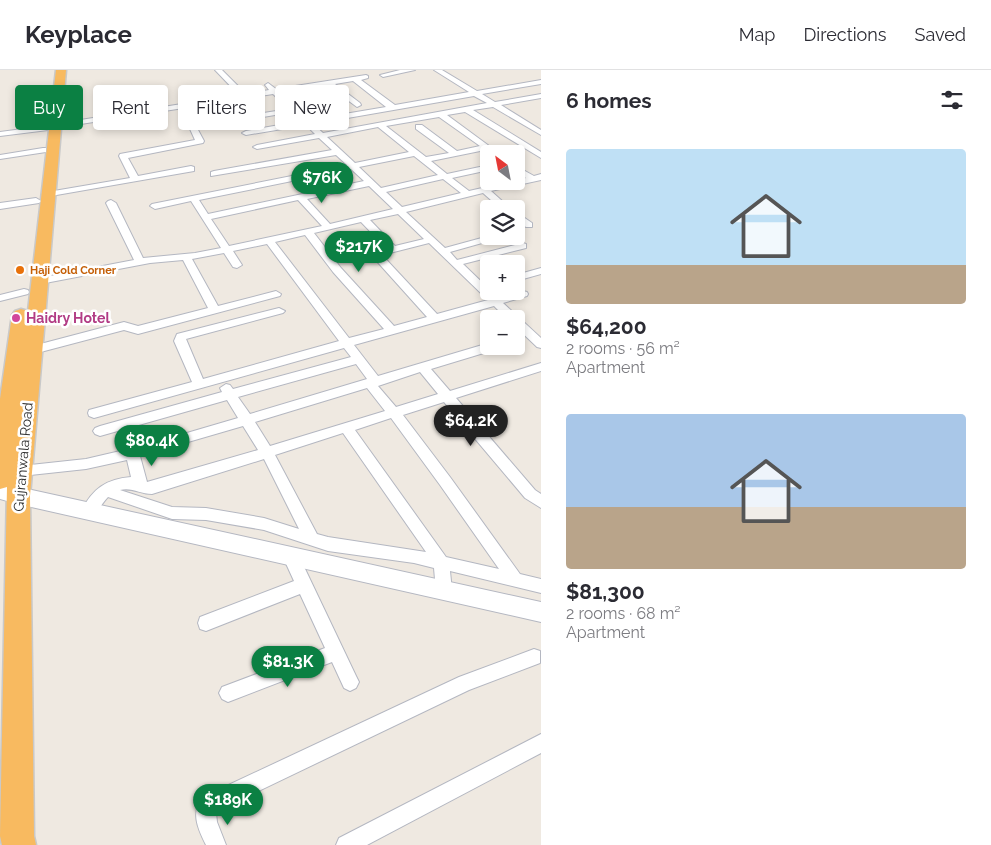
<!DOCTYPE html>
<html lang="en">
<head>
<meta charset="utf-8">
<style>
	body { margin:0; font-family:Raleway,sans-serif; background:#f7f7f7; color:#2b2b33; height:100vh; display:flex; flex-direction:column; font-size:19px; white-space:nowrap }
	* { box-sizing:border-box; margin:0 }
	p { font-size:16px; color:#7c7c81 }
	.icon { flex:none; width:28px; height:28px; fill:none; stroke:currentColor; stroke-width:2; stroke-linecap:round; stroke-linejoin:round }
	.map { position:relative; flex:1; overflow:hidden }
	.details { display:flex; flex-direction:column; background:#fff; width:450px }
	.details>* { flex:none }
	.banner { position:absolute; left:15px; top:15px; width:450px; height:45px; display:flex; gap:10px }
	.needle { width:32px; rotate:328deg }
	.tools { position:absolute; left:480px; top:75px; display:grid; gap:10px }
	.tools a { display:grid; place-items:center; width:45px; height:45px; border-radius:5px; background:#fff; box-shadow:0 2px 8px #0003; font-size:25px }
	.price { position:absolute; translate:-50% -42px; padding:0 11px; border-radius:18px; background:#0b8043; color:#fff; font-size:16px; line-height:32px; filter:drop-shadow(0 1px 2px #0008) }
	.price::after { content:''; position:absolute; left:50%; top:30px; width:15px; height:11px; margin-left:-8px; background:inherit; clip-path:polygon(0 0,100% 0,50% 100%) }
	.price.active { background:#222; color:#fff }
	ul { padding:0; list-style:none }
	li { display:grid; align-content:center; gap:10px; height:265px; padding:0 25px }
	li span { display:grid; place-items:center; height:155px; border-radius:5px; color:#555 }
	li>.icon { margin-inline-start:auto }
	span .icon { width:90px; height:90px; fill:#fffc; stroke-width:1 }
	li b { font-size:21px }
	h2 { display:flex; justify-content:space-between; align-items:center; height:60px; padding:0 25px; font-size:21px }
	.pill { padding:0 18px; border-radius:5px; background:#fff; box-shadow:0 2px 8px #0003; font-size:18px; line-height:45px }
	.pill.active { background:#0b8043; color:#fff }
	header { display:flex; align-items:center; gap:30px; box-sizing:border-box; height:70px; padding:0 25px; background:#fff; border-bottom:1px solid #e1e1e2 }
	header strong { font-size:24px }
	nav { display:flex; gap:28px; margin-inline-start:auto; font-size:18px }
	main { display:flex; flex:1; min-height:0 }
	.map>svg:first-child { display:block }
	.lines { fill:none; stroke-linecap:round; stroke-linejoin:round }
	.minor-casing { stroke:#b4b7c1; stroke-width:2 }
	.secondary-casing { stroke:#b4b7c1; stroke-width:2 }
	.trunk-casing { stroke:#c9c9c9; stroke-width:3 }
	.minor { fill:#fff; fill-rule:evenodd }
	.secondary { fill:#fff; fill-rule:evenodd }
	.trunk { fill:#f8ba60; fill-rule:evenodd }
	.food-dot { fill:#e8710a; stroke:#fff; stroke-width:2 }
	.hotel-dot { fill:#d1479c; stroke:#fff; stroke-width:2 }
	.labels { text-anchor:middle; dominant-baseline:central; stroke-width:5; stroke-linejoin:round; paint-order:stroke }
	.far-food-label { font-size:11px; font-weight:bold; fill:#c56008; stroke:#fff; text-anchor:start }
	.hotel-label { font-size:14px; font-weight:bold; fill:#b23c85; stroke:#fff; text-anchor:start }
	.street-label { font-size:14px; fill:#2e2e2e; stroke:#fff }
</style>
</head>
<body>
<header>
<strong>Keyplace</strong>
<nav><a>Map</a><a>Directions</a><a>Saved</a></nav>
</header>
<main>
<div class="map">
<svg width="541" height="775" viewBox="0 0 541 775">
	<rect width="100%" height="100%" fill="#efe9e1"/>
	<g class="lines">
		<!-- minor casing -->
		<g class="minor-casing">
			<path id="minor" d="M215,0H222L246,24L269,20L265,15L268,13L276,19L366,5L368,6V8L361,10L395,35L469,22L434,0H442L477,21L541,10V14L482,24L495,32L541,24V28L501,35L541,60V65L493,37L473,40L541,82V88L465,42L447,45L500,84H490L485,80L431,91L447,104L489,95V100L452,108L469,121L526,108L516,102V96L534,106L541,104V110L491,121L511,139H501L483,123L406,142L445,178L489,166H507L450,182L457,190L523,173L526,174V178L463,194L489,219V221L498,228L523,221L527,222L528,224L527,226L503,233L541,268V278L537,277L516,257V249H507L494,236L354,275L378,306L489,273V276H499L497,279L431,299L450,321L541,293V301L456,328L535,420L541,424V438L525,428L444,332L403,345L450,407L520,504L541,509V523L450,501L452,521L450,526L444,528L438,526L436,521L434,498L414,493L328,481L264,460L206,450L172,449L108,427C100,435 95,450 83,446L81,442C92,419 106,409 131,407L127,390L86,399L21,406L16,405L14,401L16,397L21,396L86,389L146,375L238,348L227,330L100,366L95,364L93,361L95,358L100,356L222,322L220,318L226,314L230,315L233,319L351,287L344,278L94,348L89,346L88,343L89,340L192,312L174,271L177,264L279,238L285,241L283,243L186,269L203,309L339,271L267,174L233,181L242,195L237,198L233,197L224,183L192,189L218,236L276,221L281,224L280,226L138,264L124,260L33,284L27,280L29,277L124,252L138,256L208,238L183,190L150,193L40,214L36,213L35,211L36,209L40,208L134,190L106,133L108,131L111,130L116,133L143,188L195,183L221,178L191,131L155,139L150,136L152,134L347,95L336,85L211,106V102L214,101L332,80L319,68L257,79L253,77L257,75L315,64L306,55L246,65L242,63L246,61L302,51L293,42L197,58L204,71L203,73L128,88L138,106L191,96L194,97V101L45,127V123L48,122L130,108L119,86L120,84L195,70L190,59L186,57L187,55L289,39L273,24L55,58L51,56L55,54L239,25ZM353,11L386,37L309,50L280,23L327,15L357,37L361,35L360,33L335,14ZM474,26L487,33L323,63L313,54ZM439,47L480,76L457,81L422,55H416V59L449,83L426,87L386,56ZM378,57L409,82L355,93L327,67ZM414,86L438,105L381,118L359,97ZM351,99L364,111L208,144L199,130ZM443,109L461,123L402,137L386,122ZM369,116L393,139L330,154L307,129ZM298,130L322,156L229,176L211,149ZM398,144L424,169L395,176L370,150ZM361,152L386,178L354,186V190L373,187L427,247L394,256L341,198L314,163ZM305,165L333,202L384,259L349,268L275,172ZM429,173L488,230L437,244L382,185ZM356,294L367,309L250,344L238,327ZM420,302L438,324L396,337L378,316ZM367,318L385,341L270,376L255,352ZM391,348L440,415L499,499L446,487L355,360ZM243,356L258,380L147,412L140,386ZM343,363L426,482L328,467L317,464L275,385ZM264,389L299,459L264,448L206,438L172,437L120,420C132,417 140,424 152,424Z
				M400,0H415L383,7L380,5Z
				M45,56L49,58L48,60L0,66V62Z
				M43,78H46V82L0,89V85Z
				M36,128L41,131L39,133L0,139V133Z
				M516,142L532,153V157H526L516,150Z
				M541,198V204L516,211V205Z
				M24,219L28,220L29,222L28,224L0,231V225Z
				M291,480L297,482L356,606L359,612L356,618L350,621L344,618L332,592L228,632L222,629L219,623L222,617L325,578L300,524L206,561L200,559L198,553L200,547L294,511L283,487L285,482Z
				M534,579L540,581V593L469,620L219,740L216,743L217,752L226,775H206C198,759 189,740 205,726L459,607Z
				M541,664V683L367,775H336L339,768Z"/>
		</g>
		<!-- secondary casing -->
		<g class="secondary-casing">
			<path id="secondary" d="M0,413L541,532V552L18,434L0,429Z"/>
		</g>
		<!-- trunk casing -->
		<g class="trunk-casing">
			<path id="trunk" d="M56,0H66L30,426L34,766L36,775H2L0,766L7,417L0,419V329L12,245L15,241L21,239L28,241Z"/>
		</g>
		<!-- minor -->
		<use href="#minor" class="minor"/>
		<!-- secondary -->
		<use href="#secondary" class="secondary"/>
		<!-- trunk -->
		<use href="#trunk" class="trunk"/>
	</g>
	<!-- markers -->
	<circle class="food-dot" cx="20" cy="200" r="5"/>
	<circle class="hotel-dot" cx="16" cy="248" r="5"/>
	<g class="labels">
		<!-- far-food labels -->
		<g class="far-food-label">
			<text x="30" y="200">Haji Cold Corner</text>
		</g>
		<!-- hotel labels -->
		<g class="hotel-label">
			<text x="26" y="248">Haidry Hotel</text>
		</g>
		<!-- street labels -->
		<g class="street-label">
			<text transform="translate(23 387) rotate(-85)">Gujranwala Road</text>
		</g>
	</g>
</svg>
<div class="tools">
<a><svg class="needle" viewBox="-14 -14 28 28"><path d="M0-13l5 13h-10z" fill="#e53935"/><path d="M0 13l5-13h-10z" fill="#7c7c81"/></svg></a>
<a><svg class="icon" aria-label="layers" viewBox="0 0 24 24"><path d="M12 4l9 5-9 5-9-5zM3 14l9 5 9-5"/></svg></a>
<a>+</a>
<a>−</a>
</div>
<b class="price" style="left:322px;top:134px">$76K</b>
<b class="price" style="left:359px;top:203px">$217K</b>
<b class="price active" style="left:471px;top:377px">$64.2K</b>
<b class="price" style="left:152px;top:397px">$80.4K</b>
<b class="price" style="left:288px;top:618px">$81.3K</b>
<b class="price" style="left:228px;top:756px">$189K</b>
<div class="banner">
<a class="pill active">Buy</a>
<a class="pill">Rent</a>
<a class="pill">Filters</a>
<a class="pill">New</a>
</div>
</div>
<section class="details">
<h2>6 homes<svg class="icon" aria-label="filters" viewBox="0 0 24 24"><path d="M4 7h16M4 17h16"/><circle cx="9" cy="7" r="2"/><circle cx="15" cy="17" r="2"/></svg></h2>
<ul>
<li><span style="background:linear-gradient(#bfe0f5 75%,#b9a48a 0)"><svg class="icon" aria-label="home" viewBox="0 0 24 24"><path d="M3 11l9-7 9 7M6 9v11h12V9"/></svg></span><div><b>$64,200</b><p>2 rooms · 56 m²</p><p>Apartment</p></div></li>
<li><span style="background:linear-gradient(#a9c7e8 60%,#b9a48a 0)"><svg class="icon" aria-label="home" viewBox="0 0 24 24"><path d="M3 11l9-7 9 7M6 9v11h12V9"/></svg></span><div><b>$81,300</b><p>2 rooms · 68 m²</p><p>Apartment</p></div></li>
</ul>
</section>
</main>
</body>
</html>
